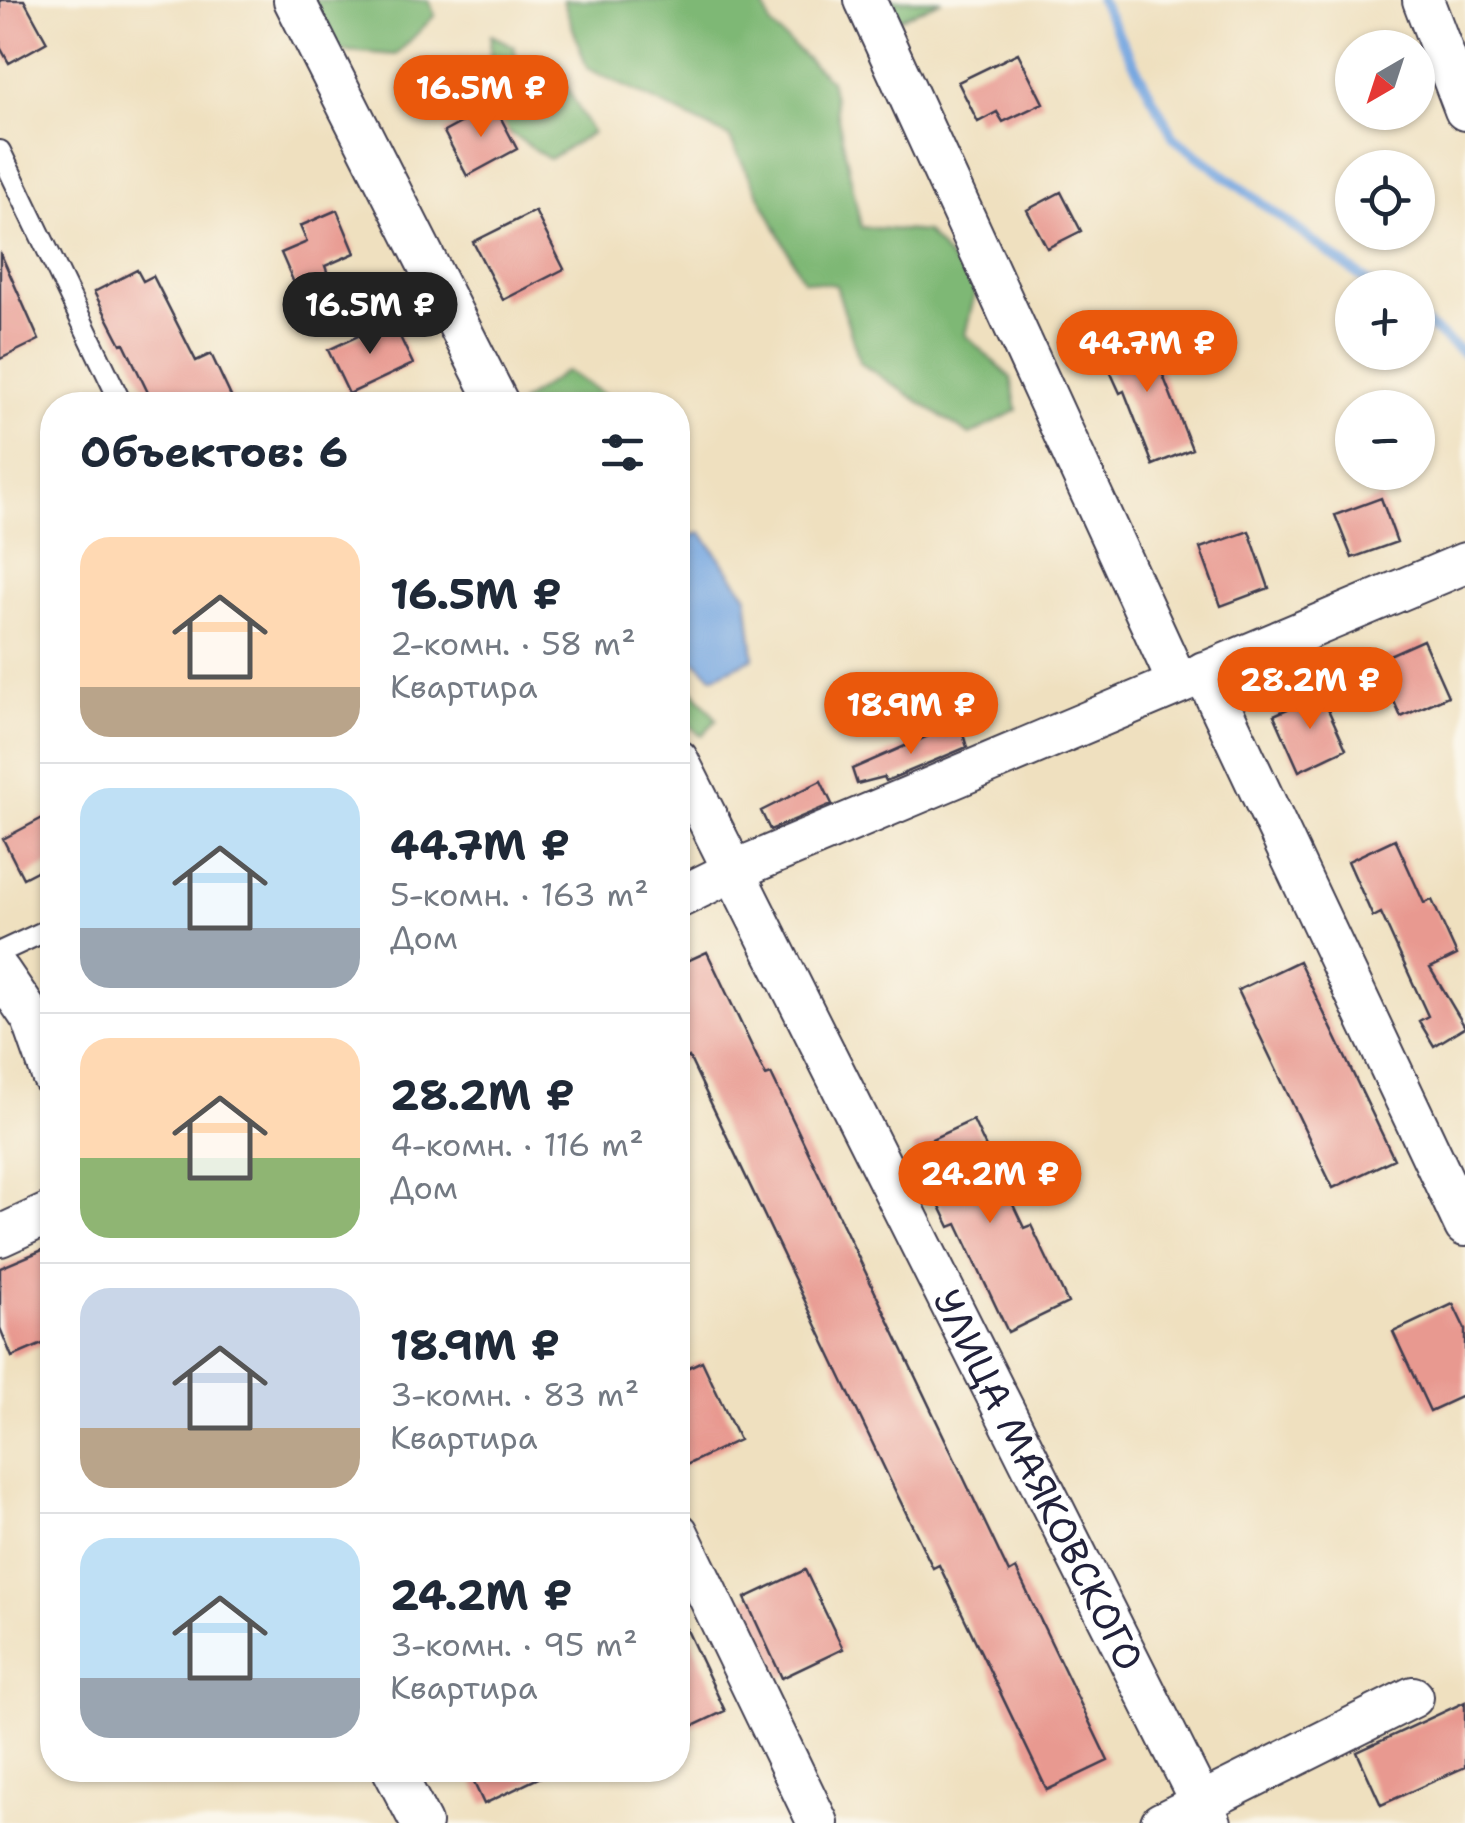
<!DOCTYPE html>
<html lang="ru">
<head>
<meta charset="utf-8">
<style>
	body { margin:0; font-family:"Shantell Sans",sans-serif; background:#f2f2f3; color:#1f2937; height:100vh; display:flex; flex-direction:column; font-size:38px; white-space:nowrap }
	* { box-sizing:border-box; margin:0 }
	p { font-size:32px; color:#747a83 }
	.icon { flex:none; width:55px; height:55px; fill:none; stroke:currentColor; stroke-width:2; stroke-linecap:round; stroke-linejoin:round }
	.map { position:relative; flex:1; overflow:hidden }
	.side { position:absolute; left:40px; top:392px; width:650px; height:1390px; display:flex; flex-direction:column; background:#fff; border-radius:40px; box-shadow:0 2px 8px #0004 }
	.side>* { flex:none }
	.needle { width:65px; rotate:219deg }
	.controls { position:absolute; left:1335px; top:30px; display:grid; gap:20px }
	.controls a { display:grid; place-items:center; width:100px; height:100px; border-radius:50%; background:#fff; box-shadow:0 2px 8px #0004; font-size:50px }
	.price { position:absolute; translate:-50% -85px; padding:0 22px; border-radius:35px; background:#ea580c; color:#fff; font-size:32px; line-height:65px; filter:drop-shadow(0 2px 5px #0008) }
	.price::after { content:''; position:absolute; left:50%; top:60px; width:30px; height:22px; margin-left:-15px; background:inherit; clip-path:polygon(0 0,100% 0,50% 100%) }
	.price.on { background:#222; color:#fff }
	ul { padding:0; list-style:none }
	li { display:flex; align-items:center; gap:30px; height:250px; padding:0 40px }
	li+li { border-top:2px solid #e0e1e3 }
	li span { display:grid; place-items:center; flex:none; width:280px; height:200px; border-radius:30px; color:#555 }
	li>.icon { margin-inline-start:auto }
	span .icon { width:120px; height:120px; fill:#fffc; stroke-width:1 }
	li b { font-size:42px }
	h2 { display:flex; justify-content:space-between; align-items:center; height:120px; padding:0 40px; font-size:42px }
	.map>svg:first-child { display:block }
	.forest { fill:#7eb875; stroke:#506d58; stroke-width:2.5 }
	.water { fill:#75a6e0; stroke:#4c648e; stroke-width:2.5 }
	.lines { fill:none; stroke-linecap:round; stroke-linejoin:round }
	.stream { stroke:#75a6e0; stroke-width:10 }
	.building { fill:#e89990 }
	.service-casing { stroke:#413e4f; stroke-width:24 }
	.minor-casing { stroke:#413e4f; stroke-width:44 }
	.service { stroke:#fff; stroke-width:20 }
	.minor { stroke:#fff; stroke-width:40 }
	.labels { text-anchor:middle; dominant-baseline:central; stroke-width:9; stroke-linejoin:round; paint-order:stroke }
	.street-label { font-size:38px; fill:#22223b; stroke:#fbf7ec }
</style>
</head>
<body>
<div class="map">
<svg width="1465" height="1823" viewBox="0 0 1465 1823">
	<rect width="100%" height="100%" fill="#fbf7ec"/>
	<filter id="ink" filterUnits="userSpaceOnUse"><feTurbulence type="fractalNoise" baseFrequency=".01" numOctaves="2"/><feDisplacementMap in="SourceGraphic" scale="20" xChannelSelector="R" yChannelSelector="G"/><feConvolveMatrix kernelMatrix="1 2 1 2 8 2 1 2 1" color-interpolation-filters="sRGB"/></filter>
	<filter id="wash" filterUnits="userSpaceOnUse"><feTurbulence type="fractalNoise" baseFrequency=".0048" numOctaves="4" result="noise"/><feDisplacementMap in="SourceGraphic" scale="40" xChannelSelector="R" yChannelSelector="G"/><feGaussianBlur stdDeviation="2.25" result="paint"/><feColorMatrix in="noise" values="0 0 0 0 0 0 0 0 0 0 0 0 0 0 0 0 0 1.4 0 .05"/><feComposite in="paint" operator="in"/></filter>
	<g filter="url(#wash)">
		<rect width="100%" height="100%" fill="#efe0bf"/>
		<!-- forest -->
		<path class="forest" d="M310,0H428L435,15L396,55L335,50Z
			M563,0H762L771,26L830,80L861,227L926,232L976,289L965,335L1011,378L1017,410L970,435L860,363L836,285L803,280L729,137L587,68Z
			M865,0H942L894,21Z
			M491,35L514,46L521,83L539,94L562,78L592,133L549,159L487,117Z
			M566,371L606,396L605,405H522L521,402Z
			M678,652L687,660L680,674L717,720L701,736L678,714Z"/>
		<!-- water -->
		<path class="water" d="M702,533L747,596L754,658L713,677L678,646V539Z"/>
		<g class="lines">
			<!-- stream -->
			<path class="stream" d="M1100,0L1174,138L1376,288
				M1418,318L1465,354"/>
		</g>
		<g id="blocks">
			<!-- building -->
			<path class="building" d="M0,0H24L47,42L9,63L0,47Z
				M1018,53L1043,103L1003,122L997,112L978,122L958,82Z
				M494,105L517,149L467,176L444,132Z
				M1061,192L1081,231L1047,248L1027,210Z
				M337,210L355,253L325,266L329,277L297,290L281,253L307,242L300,226Z
				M535,211L564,269L503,300L473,242Z
				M0,252L39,340L0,359Z
				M137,270L143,281L153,276L196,361L211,354L235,405H154L124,343L121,344L94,292Z
				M392,320L413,364L349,394L328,350Z
				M1144,327L1192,449L1153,465L1124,391L1120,393L1099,347Z
				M1381,498L1397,542L1352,558L1335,515Z
				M1249,531L1269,588L1221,606L1200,548Z
				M1423,640L1448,696L1401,717L1376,661Z
				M1321,694L1346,749L1299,771L1274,715Z
				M961,728L967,747L886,781L884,777L857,784L852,769L928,736Z
				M821,781L832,804L770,830L761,811Z
				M52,813V863L23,878L3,839Z
				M1395,839L1424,903L1432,900L1457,955L1430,968L1465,1027L1434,1046L1419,1021L1428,1016L1381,913L1373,917L1348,861Z
				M707,952L766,1076L771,1074L1009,1573L1016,1569L1108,1761L1047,1790L939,1565L933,1568L890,1480L689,1057L678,1062V965Z
				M1299,961L1394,1159L1333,1188L1238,990Z
				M973,1120L1024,1228L1031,1225L1068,1303L1008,1332L957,1224L950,1227L912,1148Z
				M52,1246V1340L12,1357L0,1328V1268Z
				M1453,1304L1465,1329V1395L1430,1411L1393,1332Z
				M702,1361L739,1440L678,1469V1372Z
				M805,1570L843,1649L782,1678L745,1598Z
				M678,1611L725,1711L678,1733Z
				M1465,1702V1767L1381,1805L1357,1752Z
				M468,1770H555L484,1804Z"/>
		</g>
	</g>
	<g filter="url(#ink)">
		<use href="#blocks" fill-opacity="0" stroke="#413e4f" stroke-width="2.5"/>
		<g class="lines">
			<!-- service casing -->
			<g class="service-casing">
				<path id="service" d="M0,151L122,405
					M0,952L52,928"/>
			</g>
			<!-- minor casing -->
			<g class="minor-casing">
				<g id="minor">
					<path d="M294,0L499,405"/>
					<path d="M865,0L1178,683"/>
					<path d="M1423,0L1465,110"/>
					<path d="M1204,672L1465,1226"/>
					<path id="s1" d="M678,760L1211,1823"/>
					<path d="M678,898L733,871L1465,563"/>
					<path d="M0,972L32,1019L52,1076"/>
					<path d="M0,1236L52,1212"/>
					<path d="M678,1533L818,1823"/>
					<path d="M393,1770L421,1823"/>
					<path d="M1161,1823L1413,1697"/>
				</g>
			</g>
			<!-- service -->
			<use href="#service" class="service"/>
			<!-- minor -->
			<use href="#minor" class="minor"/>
		</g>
	</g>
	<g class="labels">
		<!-- street labels -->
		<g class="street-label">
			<text stroke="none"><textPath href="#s1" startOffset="805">УЛИЦА МАЯКОВСКОГО</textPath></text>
		</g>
	</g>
</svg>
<div class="controls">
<a><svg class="needle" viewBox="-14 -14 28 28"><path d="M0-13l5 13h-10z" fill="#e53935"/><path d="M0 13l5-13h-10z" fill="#747a83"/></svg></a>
<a><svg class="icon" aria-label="locate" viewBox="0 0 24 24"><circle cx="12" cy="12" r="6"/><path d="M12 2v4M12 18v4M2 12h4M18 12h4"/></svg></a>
<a>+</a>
<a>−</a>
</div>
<b class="price" style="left:481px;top:140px">16.5M ₽</b>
<b class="price on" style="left:370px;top:357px">16.5M ₽</b>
<b class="price" style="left:1147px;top:395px">44.7M ₽</b>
<b class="price" style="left:1310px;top:732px">28.2M ₽</b>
<b class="price" style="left:911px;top:757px">18.9M ₽</b>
<b class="price" style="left:990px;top:1226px">24.2M ₽</b>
<section class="side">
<h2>Объектов: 6<svg class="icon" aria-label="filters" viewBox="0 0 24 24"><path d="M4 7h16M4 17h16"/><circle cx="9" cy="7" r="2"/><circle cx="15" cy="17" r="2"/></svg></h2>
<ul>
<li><span style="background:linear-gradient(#ffd9b3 75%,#b9a48a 0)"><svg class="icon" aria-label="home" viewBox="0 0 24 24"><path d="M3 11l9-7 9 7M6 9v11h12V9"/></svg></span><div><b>16.5M ₽</b><p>2-комн. · 58 m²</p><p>Квартира</p></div></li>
<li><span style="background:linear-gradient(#bfe0f5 70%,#9aa5b1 0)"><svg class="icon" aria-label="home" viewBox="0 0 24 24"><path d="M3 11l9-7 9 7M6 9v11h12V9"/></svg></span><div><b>44.7M ₽</b><p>5-комн. · 163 m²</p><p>Дом</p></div></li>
<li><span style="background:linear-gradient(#ffd9b3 60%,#8fb573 0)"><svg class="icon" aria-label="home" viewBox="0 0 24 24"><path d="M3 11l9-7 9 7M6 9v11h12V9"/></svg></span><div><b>28.2M ₽</b><p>4-комн. · 116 m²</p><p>Дом</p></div></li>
<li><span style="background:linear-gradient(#c9d6e8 70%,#b9a48a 0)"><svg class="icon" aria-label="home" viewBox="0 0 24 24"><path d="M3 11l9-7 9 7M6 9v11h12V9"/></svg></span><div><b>18.9M ₽</b><p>3-комн. · 83 m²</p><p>Квартира</p></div></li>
<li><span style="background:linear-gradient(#bfe0f5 70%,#9aa5b1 0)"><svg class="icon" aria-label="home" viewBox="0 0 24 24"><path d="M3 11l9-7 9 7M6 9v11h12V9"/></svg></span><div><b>24.2M ₽</b><p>3-комн. · 95 m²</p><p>Квартира</p></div></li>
</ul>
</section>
</div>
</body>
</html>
